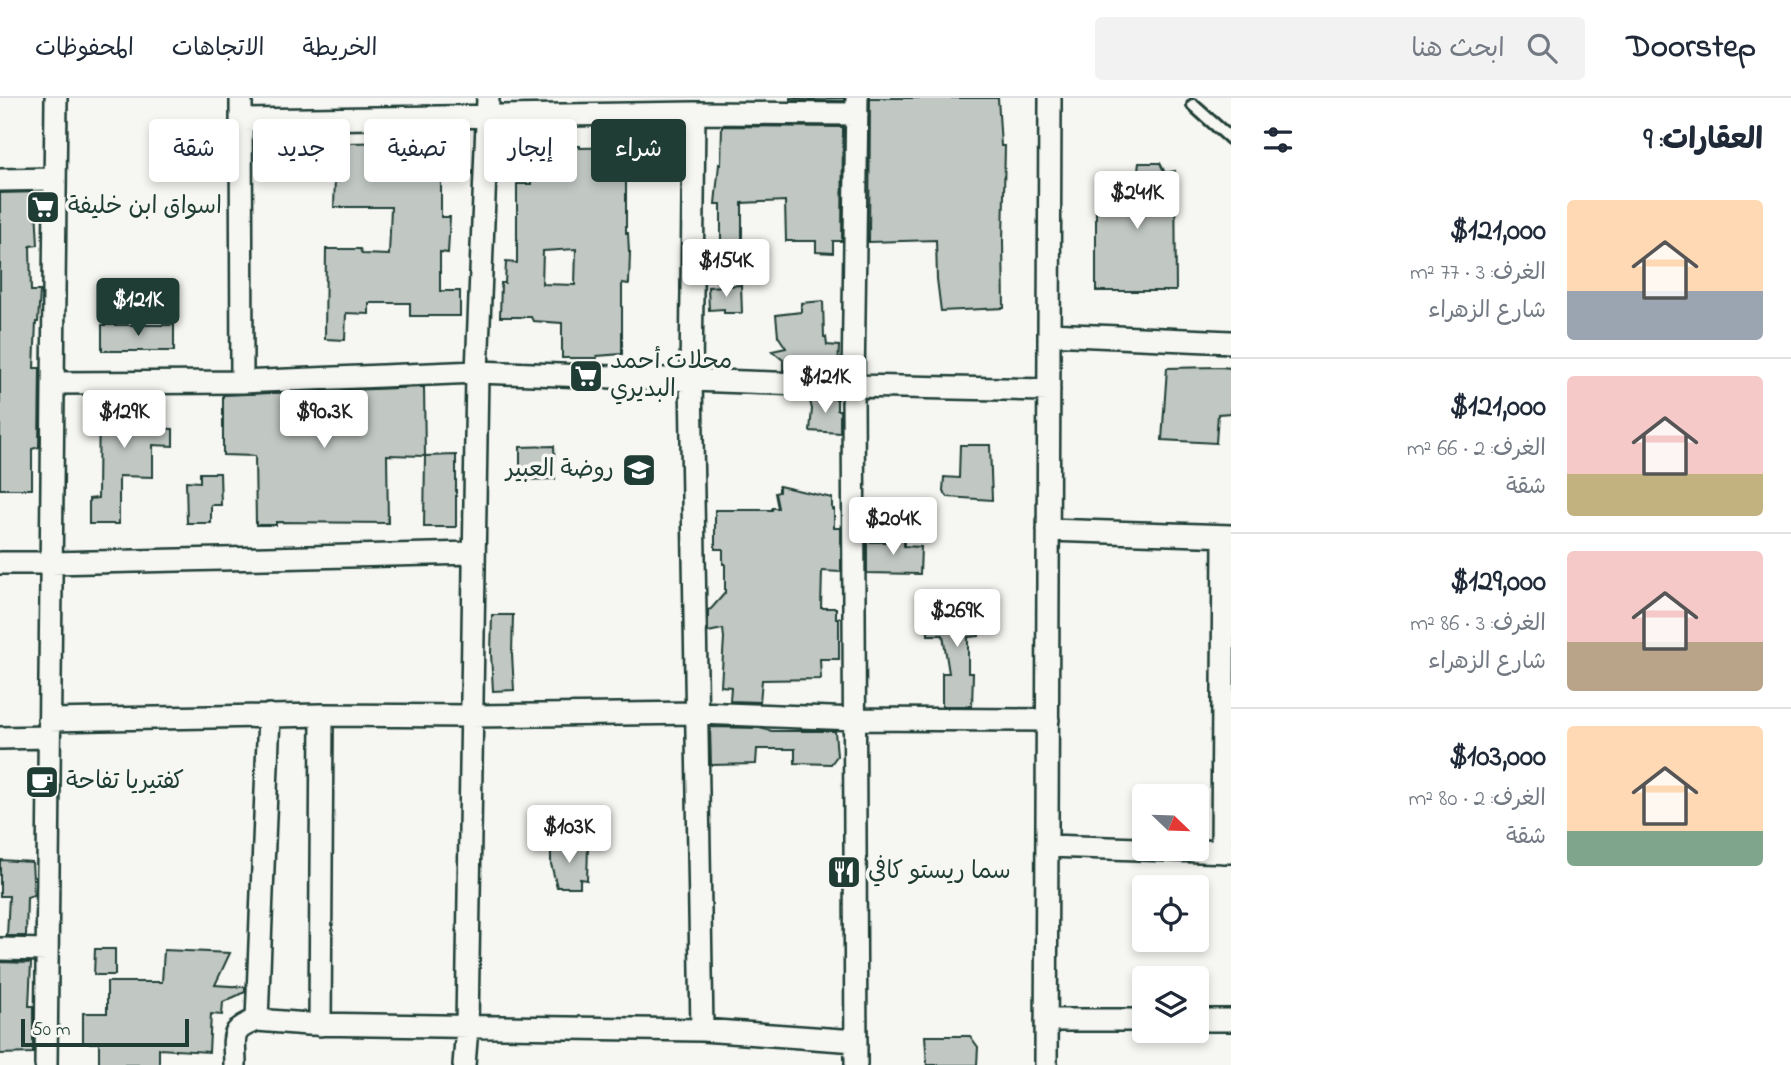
<!DOCTYPE html>
<html lang="ar">
<head>
<meta charset="utf-8">
<style>
	body { margin:0; font-family:"Indie Flower","Playpen Sans Arabic",sans-serif; background:#f2f2f3; color:#1f2937; direction:rtl; height:100vh; display:flex; flex-direction:column; font-size:26px; white-space:nowrap }
	* { box-sizing:border-box; margin:0 }
	p { font-size:23px; color:#747a83 }
	.icon { flex:none; width:38px; height:38px; fill:none; stroke:currentColor; stroke-width:2; stroke-linecap:round; stroke-linejoin:round }
	.map { position:relative; flex:1; overflow:hidden; direction:ltr }
	.side { display:flex; flex-direction:column; background:#fff; width:560px }
	.side>* { flex:none }
	.banner { position:absolute; left:21px; top:21px; width:665px; height:63px; direction:rtl; display:flex; gap:14px }
	.needle { width:46px; rotate:113deg }
	.tools { position:absolute; left:1132px; top:686px; display:grid; gap:14px }
	.tools a { display:grid; place-items:center; width:77px; height:77px; border-radius:7px; background:#fff; box-shadow:0 4px 10px #0003; font-size:35px }
	.scale { position:absolute; left:21px; bottom:18px; width:168px; box-sizing:border-box; padding-left:7px; border:4px solid #1f3d34; border-top:0; font-size:19px; line-height:24px; white-space:nowrap; color:#1f3d34; -webkit-text-stroke:5px #f6f6f2; paint-order:stroke }
	.price { position:absolute; translate:-50% -60px; padding:0 16px; border-radius:7px; background:#fff; color:#222; font-size:23px; line-height:46px; filter:drop-shadow(0 2px 4px #0008) }
	.price::after { content:''; position:absolute; left:50%; top:42px; width:21px; height:16px; margin-left:-10px; background:inherit; clip-path:polygon(0 0,100% 0,50% 100%) }
	.price.active { background:#1f3d34; color:#fff }
	ul { padding:0; list-style:none }
	li { display:flex; align-items:center; gap:21px; height:175px; padding:0 28px }
	li+li { border-top:2px solid #e0e1e3 }
	li span { display:grid; place-items:center; flex:none; width:196px; height:140px; border-radius:7px; color:#555 }
	li>.icon { margin-inline-start:auto }
	span .icon { width:84px; height:84px; fill:#fffc; stroke-width:1 }
	li b { font-size:30px }
	h2 { display:flex; justify-content:space-between; align-items:center; height:84px; padding:0 28px; font-size:30px }
	.pill { padding:0 24px; border-radius:7px; background:#fff; box-shadow:0 4px 10px #0003; font-size:24px; line-height:63px }
	.pill.active { background:#1f3d34; color:#fff }
	header { display:flex; align-items:center; gap:42px; box-sizing:border-box; height:98px; padding:0 35px; background:#fff; border-bottom:2px solid #e0e1e3 }
	header strong { font-size:33px }
	nav { display:flex; gap:38px; margin-inline-start:auto; font-size:24px }
	.search { width:490px; height:63px; background:#f2f2f3; display:flex; align-items:center; gap:18px; box-sizing:border-box; padding:0 24px; border-radius:7px; color:#747a83; font-size:26px }
	main { display:flex; flex:1; min-height:0 }
	.map>svg:first-child { display:block }
	.building { fill:#c1c8c3; stroke:#1f3d34; stroke-width:2; fill-rule:evenodd }
	.lines { fill:none; stroke-linecap:round; stroke-linejoin:round }
	.service-casing { stroke:#1f3d34; stroke-width:16 }
	.minor-casing { stroke:#1f3d34; stroke-width:26 }
	.service { stroke:#f6f6f2; stroke-width:10 }
	.minor { stroke:#f6f6f2; stroke-width:21 }
	.labels { text-anchor:middle; dominant-baseline:central; stroke-width:7; stroke-linejoin:round; paint-order:stroke }
	.poi-label { font-size:24px; fill:#1f3d34; stroke:#f6f6f2; text-anchor:start }
</style>
</head>
<body>
<header>
<strong>Doorstep</strong>
<div class="search"><svg class="icon" aria-label="search" viewBox="0 0 24 24"><circle cx="10" cy="10" r="6"/><path d="M15 15l6 6"/></svg>ابحث هنا</div>
<nav><a>الخريطة</a><a>الاتجاهات</a><a>المحفوظات</a></nav>
</header>
<main>
<section class="side">
<h2>العقارات: 9<svg class="icon" aria-label="filters" viewBox="0 0 24 24"><path d="M4 7h16M4 17h16"/><circle cx="9" cy="7" r="2"/><circle cx="15" cy="17" r="2"/></svg></h2>
<ul>
<li><span style="background:linear-gradient(#ffd9b3 65%,#9aa5b1 0)"><svg class="icon" aria-label="home" viewBox="0 0 24 24"><path d="M3 11l9-7 9 7M6 9v11h12V9"/></svg></span><div><b>$121,000</b><p>الغرف: 3 · 77 m²</p><p>شارع الزهراء</p></div></li>
<li><span style="background:linear-gradient(#f6c9c9 70%,#c2b280 0)"><svg class="icon" aria-label="home" viewBox="0 0 24 24"><path d="M3 11l9-7 9 7M6 9v11h12V9"/></svg></span><div><b>$121,000</b><p>الغرف: 2 · 66 m²</p><p>شقة</p></div></li>
<li><span style="background:linear-gradient(#f6c9c9 65%,#b9a48a 0)"><svg class="icon" aria-label="home" viewBox="0 0 24 24"><path d="M3 11l9-7 9 7M6 9v11h12V9"/></svg></span><div><b>$129,000</b><p>الغرف: 3 · 86 m²</p><p>شارع الزهراء</p></div></li>
<li><span style="background:linear-gradient(#ffd9b3 75%,#7fa58c 0)"><svg class="icon" aria-label="home" viewBox="0 0 24 24"><path d="M3 11l9-7 9 7M6 9v11h12V9"/></svg></span><div><b>$103,000</b><p>الغرف: 2 · 80 m²</p><p>شقة</p></div></li>
</ul>
</section>
<div class="map">
<svg width="1231" height="967" viewBox="0 0 1231 967">
	<rect width="100%" height="100%" fill="#f6f6f2"/>
	<filter id="ink" filterUnits="userSpaceOnUse"><feTurbulence type="fractalNoise" baseFrequency=".0143" numOctaves="2"/><feDisplacementMap in="SourceGraphic" scale="14" xChannelSelector="R" yChannelSelector="G"/><feConvolveMatrix kernelMatrix="1 2 1 2 8 2 1 2 1" color-interpolation-filters="sRGB"/></filter>
	<g filter="url(#ink)">
		<!-- building -->
		<path class="building" d="M790,0H844V3L790,2Z
			M870,0H998L1001,48H1005L1003,144L1004,210L941,213L937,181L936,142L869,144Z
			M722,28L843,29L842,143H833V155L816,154V143H786L785,103L742,105V153H721V106H715L719,66L721,67Z
			M460,43L461,81H441V119H450L448,155L440,154V193H460V218H410V205H369V216L346,215L345,242L325,241L326,151H360L362,156L389,157L391,109H334L335,81H346V45Z
			M565,44V48H580V50L628,49V83H626V135H628L629,154H630L629,186L622,185V256L597,258V260H562V225L533,223L531,219H500L501,185H505L506,164L517,165V86H531L530,45ZM576,151L575,187L542,186L543,153Z
			M1139,65H1160L1165,75L1175,73L1176,193H1096V80L1137,78Z
			M40,94V109H36L38,147L30,148L31,193H40L38,224H36L34,270H40L39,349L32,351V391H0V95Z
			M741,187L742,215H724V211L709,212L708,189Z
			M823,203L824,239H826L827,247L839,248L838,274L783,272V262L772,253L786,250L778,238L776,217L801,214V205Z
			M102,227H174V253H102Z
			M1220,269L1231,270V315L1218,316L1216,345L1162,342L1167,270Z
			M424,289L425,358L387,357L388,425L276,424V427H256L255,358L223,357V297Z
			M99,298H154V330L173,331V348L153,347V379L119,378V426H89V401L98,400Z
			M809,299L837,301V312H840V335L810,333L812,311Z
			M960,347H990L992,402L948,399L943,393L944,379L959,380Z
			M554,348L555,381L520,382V349Z
			M456,357V429H424L425,358Z
			M200,375H220L221,407H211V425H187L186,383L200,384Z
			M779,388L832,400V411H834V430H841V474L822,473L821,510H836V520H839V561H820L821,581L762,582L760,604L730,603L731,589L721,588L724,540L723,531L708,534V512L711,511L725,495V466H723V451H715V412H772V410H778L775,395L779,394Z
			M885,437H904V448L921,449L920,476L867,475V444H885Z
			M976,495L979,538L968,539V575H973L972,608H942V575H949L943,537H928V512L951,513L950,510H959V502Z
			M492,517H513L512,556L514,592L493,593L491,555Z
			M710,629L759,630L772,633H835L837,658L831,666L795,665V651H757L756,666L711,667Z
			M551,746H572L574,749H588L587,782L580,781V789H557L551,766Z
			M0,762L32,764L34,797L27,799L26,838H7L9,798H0Z
			M95,851H115V877H94Z
			M164,852L230,855L215,887L245,889V894L223,904L222,917L211,916L209,954L159,951V967H99V945H83V915H107V884H162Z
			M0,864L31,865L29,908H33V955L0,956Z
			M925,938H970L978,949L977,967H927Z"/>
		<g class="lines">
			<!-- service casing -->
			<g class="service-casing">
				<path id="service" d="M1193,7L1231,41"/>
			</g>
			<!-- minor casing -->
			<g class="minor-casing">
				<path id="minor" d="M241,0L242,284
					M242,22L694,15
					M0,82L55,81
					M1049,236L1231,244
					M53,285L242,284L477,274L853,288L1049,292
					M1048,432L1231,438
					M0,465H51L473,455
					M269,617L257,922L308,926L702,932L856,943
					M49,622L322,617L471,618L698,615L856,621L1048,622
					M0,640L49,639
					M1047,748L1231,754
					M1222,754L1224,438
					M0,851L47,852
					M1046,922H1144
					M1197,922H1231
					M320,927L322,617
					M702,932L691,281L694,15L857,16
					M46,967L56,0
					M235,967C235,940 228,932 257,922
					M464,967L467,930L477,274L488,0
					M856,967L853,288L857,0
					M1046,967L1050,0"/>
			</g>
			<!-- service -->
			<use href="#service" class="service"/>
			<!-- minor -->
			<use href="#minor" class="minor"/>
		</g>
	</g>
	<!-- icons -->
	<defs>
		<g id="supermarket-square" transform="scale(1.75)"><rect x="-9" y="-9" width="18" height="18" rx="4" fill="#1f3d34" stroke="#f6f6f2"/><path d="M-6-5.5h2.5l.6 2H6L4.5 2H-2.5L-4.4-4H-6ZM-1.5 3.2a1.3 1.3 0 1 0 .1 0ZM3 3.2a1.3 1.3 0 1 0 .1 0Z" fill="#fff"/></g>
		<g id="school-square" transform="scale(1.75)"><rect x="-9" y="-9" width="18" height="18" rx="4" fill="#1f3d34" stroke="#f6f6f2"/><path d="M0-5L7-2L0 1L-7-2ZM-4 1L0 2.5L4 1V4Q0 6-4 4Z" fill="#fff"/></g>
		<g id="cafe-square" transform="scale(1.75)"><rect x="-9" y="-9" width="18" height="18" rx="4" fill="#1f3d34" stroke="#f6f6f2"/><path d="M-5.5-4.5H6V0H3Q3 3.5 0 3.5H-2.5Q-5.5 3.5-5.5 0ZM3-3.2v2h1.7v-2ZM-6 4.5H4V6H-6Z" fill="#fff"/></g>
		<g id="restaurant-square" transform="scale(1.75)"><rect x="-9" y="-9" width="18" height="18" rx="4" fill="#1f3d34" stroke="#f6f6f2"/><path d="M-5-6h1v4h1v-4h1v4h1v-4h1v5L-1.5 .5V6h-2V.5L-5-1ZM5-6V6H3V1.5H1.5Q1.5-4 5-6Z" fill="#fff"/></g>
	</defs>
	<g fill-rule="evenodd">
		<use href="#supermarket-square" x="43" y="109"/>
		<use href="#supermarket-square" x="586" y="278"/>
		<use href="#school-square" x="639" y="372"/>
		<use href="#cafe-square" x="42" y="684"/>
		<use href="#restaurant-square" x="844" y="774"/>
	</g>
	<g class="labels">
		<!-- poi labels -->
		<g class="poi-label">
			<text x="68" y="109">اسواق ابن خليفة</text>
			<text x="610" y="264">محلات أحمد<tspan x="610" dy="28">البديري</tspan></text>
			<text x="614" y="372" text-anchor="end">روضة العبير</text>
			<text x="66" y="684">كفتيريا تفاحة</text>
			<text x="868" y="774">سما ريستو كافي</text>
		</g>
	</g>
</svg>
<div class="tools">
<a><svg class="needle" viewBox="-14 -14 28 28"><path d="M0-13l5 13h-10z" fill="#e53935"/><path d="M0 13l5-13h-10z" fill="#747a83"/></svg></a>
<a><svg class="icon" aria-label="locate" viewBox="0 0 24 24"><circle cx="12" cy="12" r="6"/><path d="M12 2v4M12 18v4M2 12h4M18 12h4"/></svg></a>
<a><svg class="icon" aria-label="layers" viewBox="0 0 24 24"><path d="M12 4l9 5-9 5-9-5zM3 14l9 5 9-5"/></svg></a>
</div>
<div class="scale">50 m</div>
<b class="price" style="left:1137px;top:133px">$241K</b>
<b class="price" style="left:726px;top:201px">$154K</b>
<b class="price active" style="left:138px;top:240px">$121K</b>
<b class="price" style="left:825px;top:317px">$121K</b>
<b class="price" style="left:124px;top:352px">$129K</b>
<b class="price" style="left:324px;top:352px">$90.3K</b>
<b class="price" style="left:893px;top:459px">$204K</b>
<b class="price" style="left:957px;top:551px">$269K</b>
<b class="price" style="left:569px;top:767px">$103K</b>
<div class="banner">
<a class="pill active">شراء</a>
<a class="pill">إيجار</a>
<a class="pill">تصفية</a>
<a class="pill">جديد</a>
<a class="pill">شقة</a>
</div>
</div>
</main>
</body>
</html>
